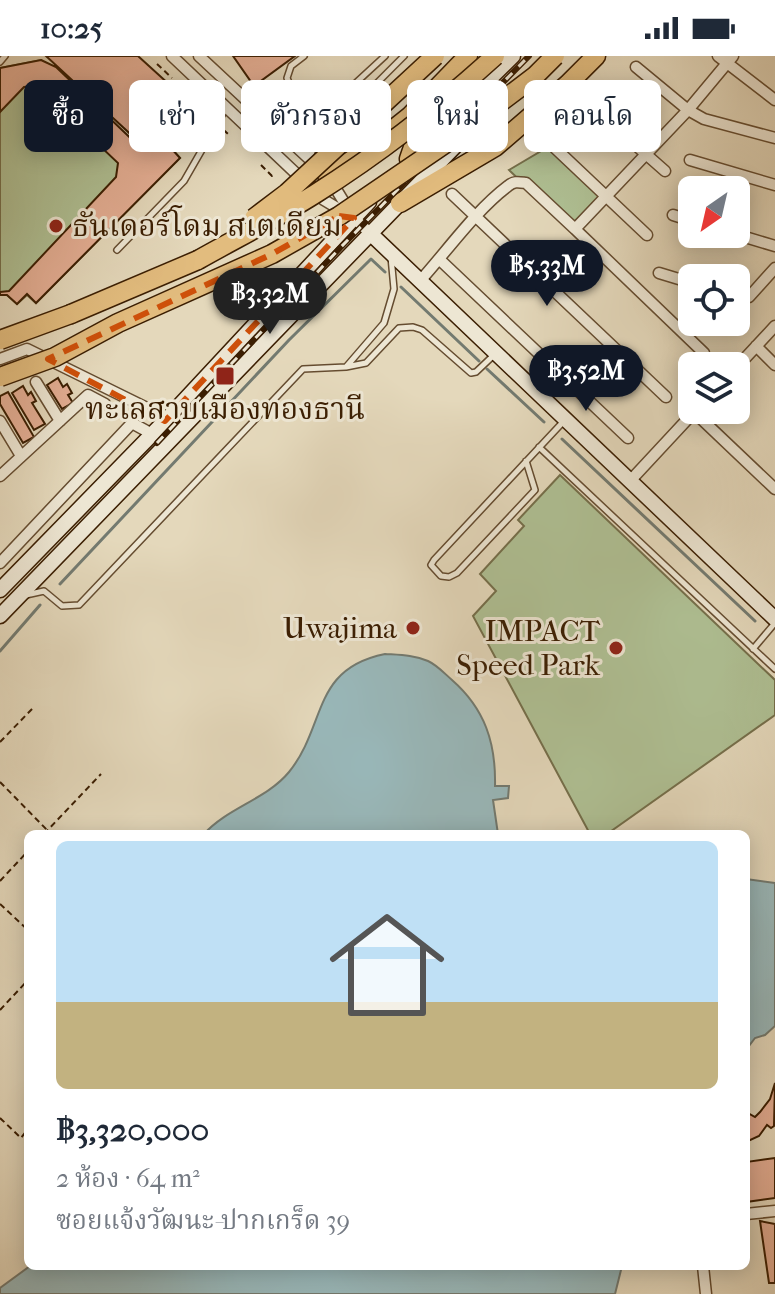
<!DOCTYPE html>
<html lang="th">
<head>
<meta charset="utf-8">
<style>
	body { margin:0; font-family:"IM FELL French Canon","Noto Serif Thai",serif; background:#f6f6f7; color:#1f2937; height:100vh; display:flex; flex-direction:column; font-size:30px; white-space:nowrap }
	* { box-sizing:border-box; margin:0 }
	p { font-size:26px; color:#747a83 }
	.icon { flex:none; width:44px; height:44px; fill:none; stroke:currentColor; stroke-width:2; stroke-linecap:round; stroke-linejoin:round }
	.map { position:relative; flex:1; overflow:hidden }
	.drawer { position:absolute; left:24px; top:774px; width:726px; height:440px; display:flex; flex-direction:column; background:#fff; border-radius:12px; box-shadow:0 4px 20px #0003 }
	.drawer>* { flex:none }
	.top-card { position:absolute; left:24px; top:24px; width:728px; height:72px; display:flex; gap:16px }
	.needle { width:52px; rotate:214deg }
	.controls { position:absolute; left:678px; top:120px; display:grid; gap:16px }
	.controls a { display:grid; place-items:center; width:72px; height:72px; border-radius:12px; background:#fff; box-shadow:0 4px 20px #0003; font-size:40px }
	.price { position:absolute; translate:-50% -68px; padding:0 18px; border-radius:28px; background:#111827; color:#fff; font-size:26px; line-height:52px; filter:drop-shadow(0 2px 4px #0008) }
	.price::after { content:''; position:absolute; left:50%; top:48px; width:24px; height:18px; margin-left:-12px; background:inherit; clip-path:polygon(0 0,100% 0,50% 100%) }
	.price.on { background:#222; color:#fff }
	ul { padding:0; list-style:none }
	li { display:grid; align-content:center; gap:16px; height:424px; padding:0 32px }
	li span { display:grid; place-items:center; height:248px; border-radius:12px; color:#555 }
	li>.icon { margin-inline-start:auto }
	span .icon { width:144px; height:144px; fill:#fffc; stroke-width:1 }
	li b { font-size:34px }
	.tag { padding:0 28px; border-radius:12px; background:#fff; box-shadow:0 4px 20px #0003; font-size:28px; line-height:72px }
	.tag.on { background:#111827; color:#fff }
	.status { display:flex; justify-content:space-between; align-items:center; height:56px; padding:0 40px; background:#fff; direction:ltr }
	.status svg { height:22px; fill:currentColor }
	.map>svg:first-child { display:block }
	.green { fill:#afc094; stroke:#756f4b; stroke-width:2 }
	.water { fill:#99b8ba; stroke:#737a70; stroke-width:2 }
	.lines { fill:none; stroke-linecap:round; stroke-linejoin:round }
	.stream { stroke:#737a70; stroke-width:3 }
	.building { fill:#e4ae94; stroke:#3b1e02; stroke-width:2 }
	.lane-casing { stroke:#654c30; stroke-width:8 }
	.street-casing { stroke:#654c30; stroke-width:13 }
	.secondary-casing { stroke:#3b1e02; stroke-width:17 }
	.highway-casing { stroke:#3b1e02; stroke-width:21 }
	.path { stroke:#3b1e02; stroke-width:2; stroke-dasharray:6 4; stroke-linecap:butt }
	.lane { stroke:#ede6d3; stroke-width:5 }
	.street { stroke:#ede6d3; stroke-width:10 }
	.secondary { stroke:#ede6d3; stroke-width:14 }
	.highway { stroke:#e2bc7e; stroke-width:18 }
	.rail-casing { stroke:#3b1e02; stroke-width:6 }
	.rail { stroke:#ede6d3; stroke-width:3; stroke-dasharray:9; stroke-linecap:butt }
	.highway-bridge-casing { stroke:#3b1e02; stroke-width:21; stroke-linecap:butt }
	.path-bridge { stroke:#3b1e02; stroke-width:2; stroke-dasharray:6 4; stroke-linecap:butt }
	.highway-bridge { stroke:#e2bc7e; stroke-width:18 }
	.marked { fill:none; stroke:#ce500a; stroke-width:6; stroke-dasharray:16 10; stroke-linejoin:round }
	.poi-dot { fill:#8f2418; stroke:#ede6d3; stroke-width:3 }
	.labels { text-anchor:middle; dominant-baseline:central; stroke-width:6; stroke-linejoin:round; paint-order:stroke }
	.poi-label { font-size:30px; fill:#3b1e02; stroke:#ede6d3; text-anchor:end }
</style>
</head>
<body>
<div class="status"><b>10:25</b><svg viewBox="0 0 49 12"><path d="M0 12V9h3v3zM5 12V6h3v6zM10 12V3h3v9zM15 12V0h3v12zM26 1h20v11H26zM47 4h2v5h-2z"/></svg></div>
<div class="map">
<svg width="775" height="1238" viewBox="0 0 775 1238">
	<rect width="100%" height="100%" fill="#e4d8bb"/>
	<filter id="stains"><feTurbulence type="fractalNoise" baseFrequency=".0025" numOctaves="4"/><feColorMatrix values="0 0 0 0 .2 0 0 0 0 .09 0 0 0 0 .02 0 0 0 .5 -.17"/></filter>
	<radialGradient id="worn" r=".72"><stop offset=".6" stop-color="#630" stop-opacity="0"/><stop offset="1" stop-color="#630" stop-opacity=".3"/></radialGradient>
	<!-- green -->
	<path class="green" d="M41,4L142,94L180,53L194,65L170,91L180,102L36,247L27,239L17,248L7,239H0V12Z
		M548,91L600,140L569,171L509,114Z
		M560,419L775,624V659L607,778H590L473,560L496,535L480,518L524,470L518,464Z"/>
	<!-- water -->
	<path class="water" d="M385,598C400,599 414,599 428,605C437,609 445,618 452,624C485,653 496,687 495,730H509L508,742L493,744L498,778H204C227,752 267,743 289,716C327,669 311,613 385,598Z
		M746,823L775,827V970L765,979L755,982L749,990L746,1006Z
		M30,1210H622L615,1238H0V1232Z"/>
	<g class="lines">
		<!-- stream -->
		<path class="stream" d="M401,231L479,305
			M487,313L544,366
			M562,383L755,565
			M60,528L289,284L371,203L385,216
			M0,595L40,549"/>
	</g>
	<!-- building -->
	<path class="building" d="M46,0H138L182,40L139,86Z
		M233,0H295L254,30Z
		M41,4L56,11L143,94L180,53L194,65L170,91L180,102L36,247L27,238L17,248L7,239H0V236L9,235L116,121L118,107L37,30L24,31L0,56V12Z
		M58,322L63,331L67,328L72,337L68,339L73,347L62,353L47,329Z
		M23,330L28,339L31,336L36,345L32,347L45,368L34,374L12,337Z
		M8,336L34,381L23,387L0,348V340Z
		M775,1027L774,1070L771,1072L767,1069L759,1080L746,1086V1056L755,1061L760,1056L770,1043Z
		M775,1102V1142L746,1146V1106Z
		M760,1165L775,1168V1227H769Z"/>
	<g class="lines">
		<!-- lane casing -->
		<g class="lane-casing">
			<path id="lane" d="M304,0L291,10L287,22L295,40L317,63
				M0,6L5,0
				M284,79L308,71L385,0
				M310,102L318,77L371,33L404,0
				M117,194L184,125L226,52
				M346,311L366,307L399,272L413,271L422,274L471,317L476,316L495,298
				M539,391L775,613
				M526,405L535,434L457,517L449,521L441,520L431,509L434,504L563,366
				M26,539L44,535L62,550L79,549L303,313L346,311L384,267L394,233L391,201
				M753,593L775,567"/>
		</g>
		<!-- street casing -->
		<g class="street-casing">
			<path id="street" d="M172,0L324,144L354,162L371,178
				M199,0L318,111
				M718,0L775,44
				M636,11L688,54L704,63L775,82
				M597,55L665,115
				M555,92L647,179
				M690,104L775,129
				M331,125L350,156
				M452,138L666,341
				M673,159L692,165
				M575,173L704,297
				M735,178L775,190
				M439,203L628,382
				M659,217L692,227
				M420,225C447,195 476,154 508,130C514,125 518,126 526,127L575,173L688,54L733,0
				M736,239L749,241L775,212
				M756,290L775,309
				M0,303L27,293L151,354L165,365
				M736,312L775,270
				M36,326L60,365
				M694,356L775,433
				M0,365L21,400
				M0,420L88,339L105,348
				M630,425L696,354
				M0,507L132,367L152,378
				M746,1158L775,1155
				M703,1210L706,1238"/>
		</g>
		<!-- secondary casing -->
		<g class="secondary-casing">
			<path id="secondary" d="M410,101L513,0
				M371,178L775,563
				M0,534L165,365L369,146
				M0,560L465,80"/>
		</g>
		<!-- highway casing -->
		<g class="highway-casing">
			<path id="highway" d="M390,76L410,60L468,0
				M409,103L419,74L431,55
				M327,119L357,101
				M400,147L495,91L568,28L596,0
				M71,258L198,204"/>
		</g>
		<!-- path -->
		<path class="path" d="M157,8L172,22
			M261,109L272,120L275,118
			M0,686L33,652
			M0,726L51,778
			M44,778L101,718
			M0,825L28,795
			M0,848L28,874
			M0,954L28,924
			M0,1062L21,1082L28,1073"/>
		<!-- lane -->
		<use href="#lane" class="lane"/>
		<!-- street -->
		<use href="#street" class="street"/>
		<!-- secondary -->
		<use href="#secondary" class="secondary"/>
		<!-- highway -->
		<use href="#highway" class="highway"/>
		<!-- rail casing -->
		<g class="rail-casing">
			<path id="rail" d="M157,387L340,192L529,0"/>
		</g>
		<!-- rail -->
		<use href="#rail" class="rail"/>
		<!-- highway-bridge casing -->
		<g class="highway-bridge-casing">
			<path id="highway-bridge" d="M254,162L287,137L435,0
				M198,204C237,182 277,162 315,138C380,97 439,51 495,0
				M0,284L71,258
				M0,321L55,301L118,267L272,198L339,160L449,85L535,20L555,0"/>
		</g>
		<!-- path-bridge -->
		<path class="path-bridge" d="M216,67L228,78"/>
		<!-- highway-bridge -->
		<use href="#highway-bridge" class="highway-bridge"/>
	</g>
	<!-- marked area -->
	<path class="marked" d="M339,160L354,162L165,365L48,303L272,198Z"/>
	<!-- markers -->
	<g class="poi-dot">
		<circle cx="56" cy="170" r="8"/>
		<rect x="215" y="310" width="20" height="20" rx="4"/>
		<circle cx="413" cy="572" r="8"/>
		<circle cx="616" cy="592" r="8"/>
	</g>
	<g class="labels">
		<!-- poi labels -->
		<g class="poi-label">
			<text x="72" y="170" text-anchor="start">ธันเดอร์โดม สเตเดียม</text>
			<text x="225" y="353" text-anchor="middle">ทะเลสาบเมืองทองธานี</text>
			<text x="397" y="572">Uwajima</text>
			<text x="600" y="575">IMPACT<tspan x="600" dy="34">Speed Park</tspan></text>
		</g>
	</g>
	<rect width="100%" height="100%" filter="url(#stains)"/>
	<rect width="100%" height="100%" fill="url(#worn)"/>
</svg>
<div class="controls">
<a><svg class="needle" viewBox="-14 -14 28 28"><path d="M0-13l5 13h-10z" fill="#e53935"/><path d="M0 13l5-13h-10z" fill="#747a83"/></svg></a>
<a><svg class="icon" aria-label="locate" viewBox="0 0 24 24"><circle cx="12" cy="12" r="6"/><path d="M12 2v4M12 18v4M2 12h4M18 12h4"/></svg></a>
<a><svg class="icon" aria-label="layers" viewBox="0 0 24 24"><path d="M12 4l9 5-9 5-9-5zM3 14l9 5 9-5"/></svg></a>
</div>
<b class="price" style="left:547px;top:252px">฿5.33M</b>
<b class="price on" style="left:270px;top:280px">฿3.32M</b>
<b class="price" style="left:586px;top:357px">฿3.52M</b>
<div class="top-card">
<a class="tag on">ซื้อ</a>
<a class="tag">เช่า</a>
<a class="tag">ตัวกรอง</a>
<a class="tag">ใหม่</a>
<a class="tag">คอนโด</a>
</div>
<section class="drawer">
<ul>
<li><span style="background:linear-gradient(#bfe0f5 65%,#c2b280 0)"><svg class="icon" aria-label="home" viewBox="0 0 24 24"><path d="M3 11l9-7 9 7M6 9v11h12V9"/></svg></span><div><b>฿3,320,000</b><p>2 ห้อง · 64 m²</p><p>ซอยแจ้งวัฒนะ-ปากเกร็ด 39</p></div></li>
</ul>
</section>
</div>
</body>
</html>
